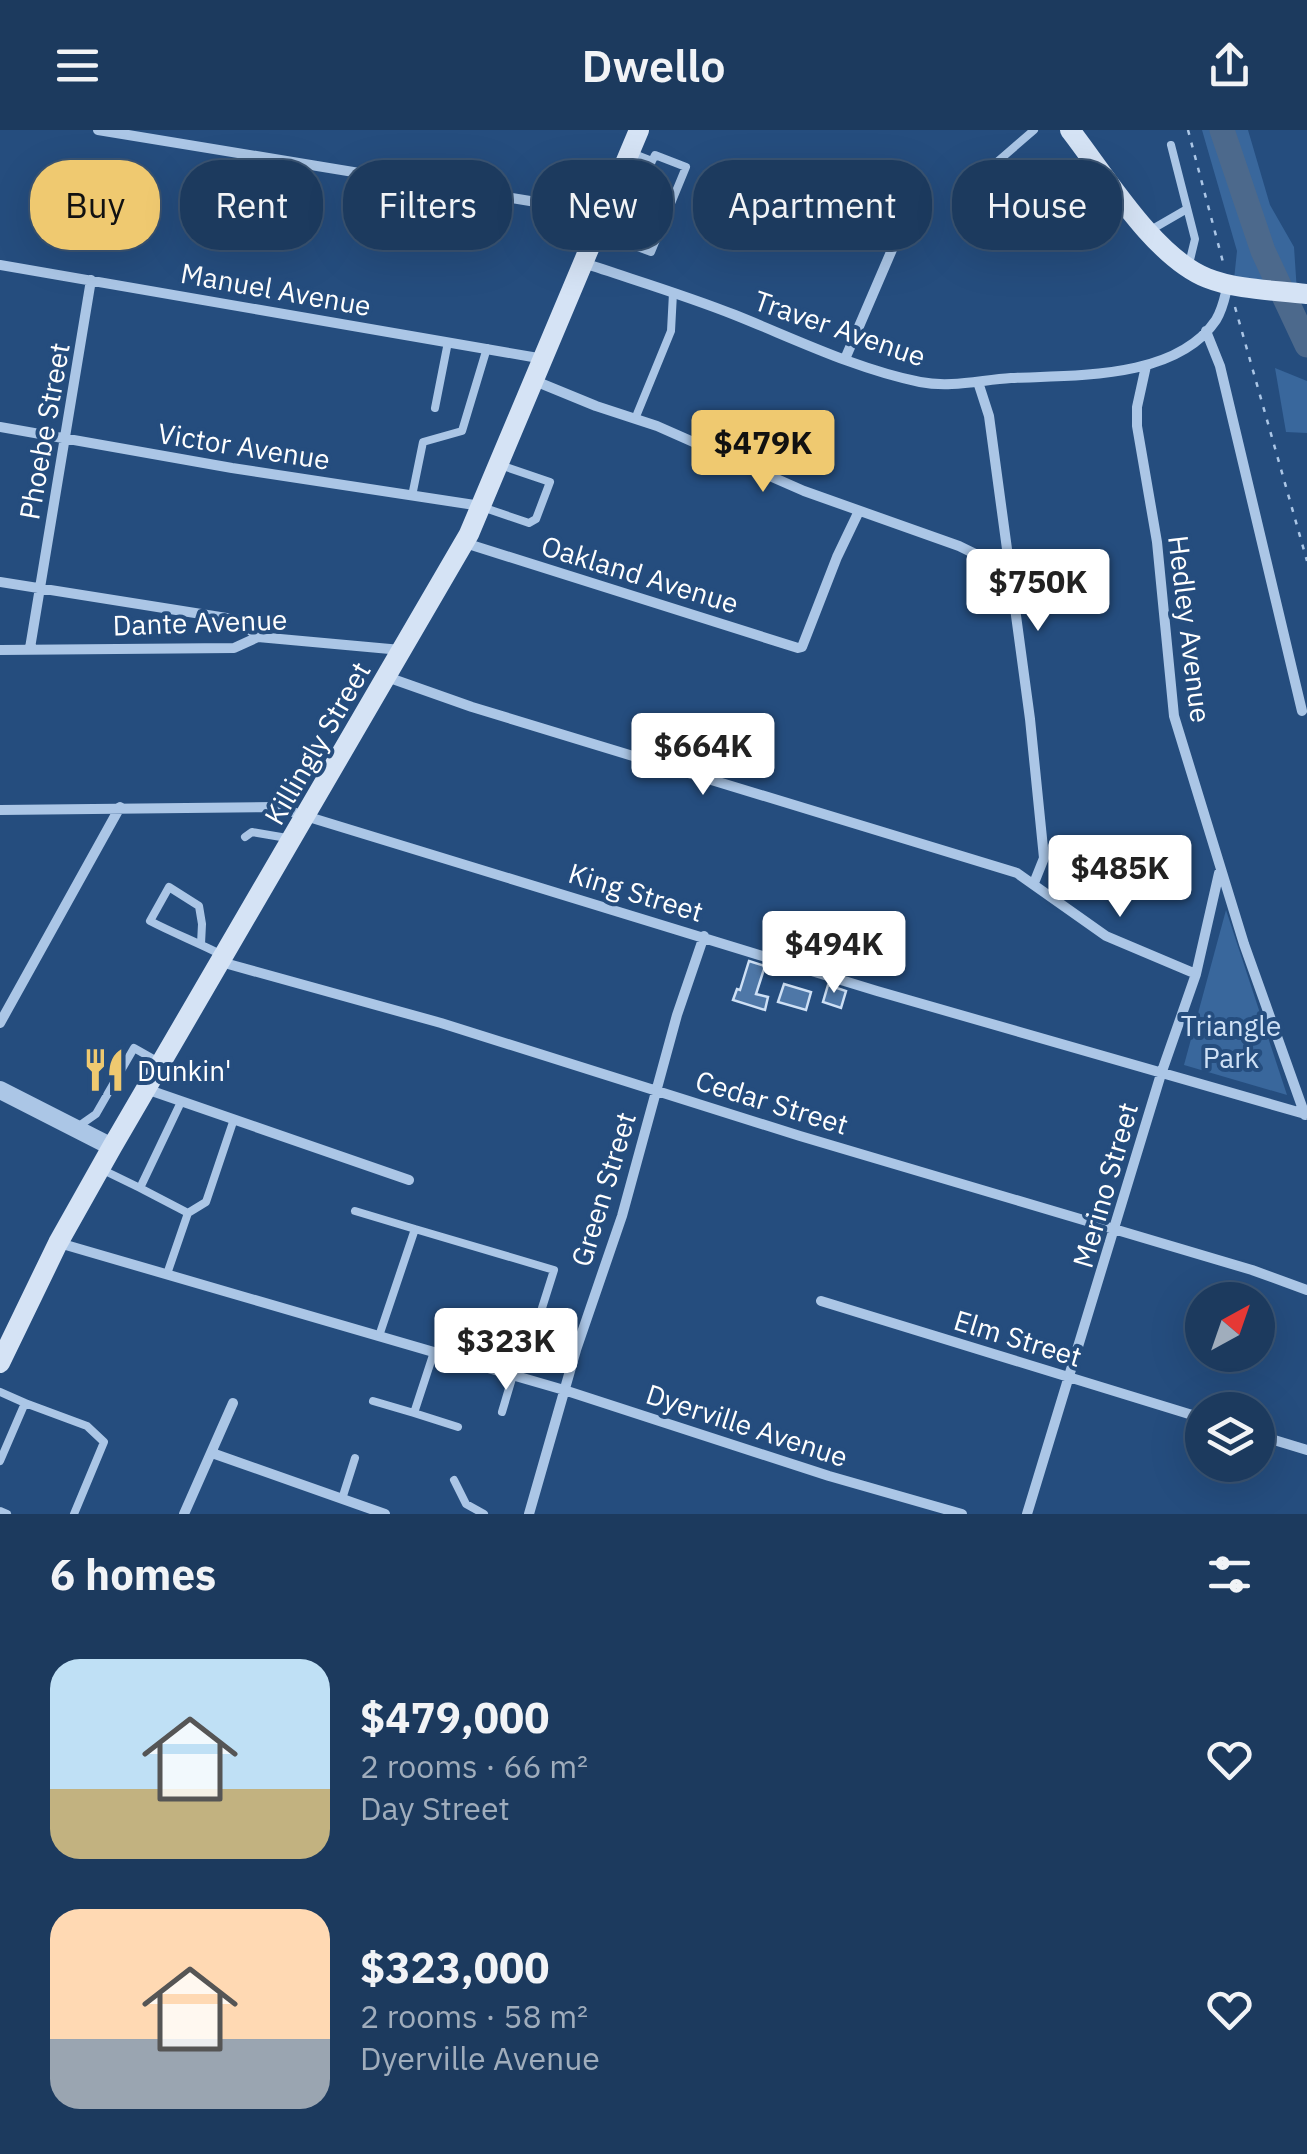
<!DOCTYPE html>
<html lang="en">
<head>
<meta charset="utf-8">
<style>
	body { margin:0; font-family:"IBM Plex Sans",sans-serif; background:#254164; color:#f1f3f6; height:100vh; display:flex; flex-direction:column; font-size:38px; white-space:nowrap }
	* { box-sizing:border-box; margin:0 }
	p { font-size:32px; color:#a0adbc }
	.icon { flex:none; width:55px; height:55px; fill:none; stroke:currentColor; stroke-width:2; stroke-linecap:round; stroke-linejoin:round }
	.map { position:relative; height:1384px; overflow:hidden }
	.sheet { display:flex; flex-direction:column; background:#1c3a5e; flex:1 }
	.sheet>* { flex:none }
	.top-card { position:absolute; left:30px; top:30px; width:1248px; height:90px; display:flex; gap:20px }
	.needle { width:65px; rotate:40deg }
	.fabs { position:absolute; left:1185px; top:1152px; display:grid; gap:20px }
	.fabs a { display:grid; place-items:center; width:90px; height:90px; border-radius:50%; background:#1c3a5e; box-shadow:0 10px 40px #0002,0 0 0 2px #3a5473; font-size:50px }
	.price { position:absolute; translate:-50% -85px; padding:0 22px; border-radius:10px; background:#fff; color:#222; font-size:32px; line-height:65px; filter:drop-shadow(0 2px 5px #0008) }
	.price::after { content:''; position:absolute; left:50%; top:60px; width:30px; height:22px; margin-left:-15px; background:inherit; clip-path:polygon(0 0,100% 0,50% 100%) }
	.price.current { background:#efc970; color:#111 }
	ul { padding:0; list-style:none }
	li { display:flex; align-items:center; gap:30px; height:250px; padding:0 50px }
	li span { display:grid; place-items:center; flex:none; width:280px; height:200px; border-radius:30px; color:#555 }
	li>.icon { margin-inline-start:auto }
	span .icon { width:120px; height:120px; fill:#fffc; stroke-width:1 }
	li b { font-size:42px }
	h2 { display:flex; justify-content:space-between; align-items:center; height:120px; padding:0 50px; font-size:42px }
	.chip { padding:0 35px; border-radius:40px; background:#1c3a5e; box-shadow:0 10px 40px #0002,0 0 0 2px #3a5473; font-size:35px; line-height:90px }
	.chip.current { background:#efc970; color:#111 }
	header { display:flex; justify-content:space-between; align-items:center; height:130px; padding:0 50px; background:#1c3a5e; font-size:45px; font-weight:600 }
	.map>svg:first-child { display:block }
	.green { fill:#39679c }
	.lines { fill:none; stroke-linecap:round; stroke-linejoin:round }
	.river { stroke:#4c698c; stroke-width:25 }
	.building { fill:#4e77a7; stroke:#cee0f5; stroke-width:2.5 }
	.path { stroke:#abc6e6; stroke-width:2.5; stroke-dasharray:5 8; stroke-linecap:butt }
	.service { stroke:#abc6e6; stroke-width:8 }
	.minor { stroke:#abc6e6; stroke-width:10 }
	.tertiary { stroke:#abc6e6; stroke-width:18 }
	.secondary { stroke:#d5e3f5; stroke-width:20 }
	.labels { text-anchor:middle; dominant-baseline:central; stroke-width:8; stroke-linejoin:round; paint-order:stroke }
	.street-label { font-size:28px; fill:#fff; stroke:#254d7e }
	.park-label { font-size:28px; fill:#cee0f5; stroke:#254d7e }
	.poi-label { font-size:28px; fill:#fff; stroke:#254d7e; text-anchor:start }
</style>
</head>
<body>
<header><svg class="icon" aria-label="menu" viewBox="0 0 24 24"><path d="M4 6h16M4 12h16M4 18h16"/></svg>Dwello<svg class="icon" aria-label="share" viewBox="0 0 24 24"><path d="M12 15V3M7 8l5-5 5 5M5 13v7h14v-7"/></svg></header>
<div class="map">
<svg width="1307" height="1384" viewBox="0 0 1307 1384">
	<rect width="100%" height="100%" fill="#254d7e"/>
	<!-- green -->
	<path class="green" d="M1202,0H1248L1270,75L1294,117L1297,162L1233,159L1237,121Z
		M1275,238L1307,251V303L1286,302Z
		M1226,780L1287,965L1184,935Z"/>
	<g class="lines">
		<!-- river -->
		<path class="river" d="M1222,0L1263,121L1307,215"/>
	</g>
	<!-- building -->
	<path class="building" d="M749,831L765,836L756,864L768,867L765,880L733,870L737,859L740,860Z
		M784,854L811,862L806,880L778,872Z
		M828,855L846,861L841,878L823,872Z"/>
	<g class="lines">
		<!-- path -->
		<path class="path" d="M1188,0L1224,136
			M1235,177L1307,431"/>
		<!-- service -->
		<path class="service" d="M1034,0L997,32C992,45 997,51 1004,61C1008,67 1012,77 1020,79C1035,84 1079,40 1091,29
			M1171,15L1195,109L1189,134
			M1149,101L1187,79
			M600,103L651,122L686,37L655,25L652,31L634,24
			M619,110L652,31
			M435,278L448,212
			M635,289L671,201L673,163
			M412,366L423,312L462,301L487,218
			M482,377L529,393L536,389L550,352L500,335
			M245,707L252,702L287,708
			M201,814L202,794L199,776L169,757L150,791C175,804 199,813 224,826
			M76,998L96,984L134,918L157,931
			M103,1040L140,1058L181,972
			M140,1058L188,1083L167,1144
			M355,1081L415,1099
			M188,1083L206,1072L234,989
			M379,1206L415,1099L554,1140L530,1216
			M0,1262L25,1273L0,1331
			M373,1271L414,1283L434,1222
			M25,1273L87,1296L104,1312L74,1384
			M502,1282L513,1245
			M414,1283L458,1297
			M454,1350L466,1374L484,1384
			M342,1369L355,1328
			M0,1381L7,1384"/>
		<!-- minor -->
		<path class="minor" d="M98,0L603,83
			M584,133C634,150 685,165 735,185C795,209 856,239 920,252C951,258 980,250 1011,248C1074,245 1176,250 1216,190C1223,179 1225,166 1228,154
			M0,135L544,229
			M1206,201L1220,236L1302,581
			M845,229L897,108
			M1146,236L1137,277V296L1157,412L1174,586L1244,814L1305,985
			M535,251L596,276L657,296L804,361L959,416L1008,440
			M978,252L989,286L1030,589L1044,728L1034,753
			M0,297L232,338L481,376
			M465,413L798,518L802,517L837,427L859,381
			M0,452L239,490L258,507
			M30,518L91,150
			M0,520L234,518L258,507L401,520
			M387,547L472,577L1017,743L1106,806L1196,844
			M0,680L276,677L877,861L1305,984
			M221,832L441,893L800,1006L1252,1140L1307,1160
			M0,893L120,677
			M146,959L409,1050
			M59,1113L564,1260L829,1346L962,1384
			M821,1171L1202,1288
			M1258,1305L1307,1320
			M212,1323L385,1384
			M184,1384L233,1273
			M529,1384L576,1220L622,1086L677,885L704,806
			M1027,1384L1161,944L1196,844L1219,743"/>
		<!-- tertiary -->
		<path class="tertiary" d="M0,960L112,1017"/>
		<!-- secondary -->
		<path class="secondary" d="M1070,0C1105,45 1154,127 1207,148C1237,160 1274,160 1307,164
			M0,1233L58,1113L112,1017L469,404L639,0"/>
	</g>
	<!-- icons -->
	<defs>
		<g id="restaurant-bare" transform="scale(3.45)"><path d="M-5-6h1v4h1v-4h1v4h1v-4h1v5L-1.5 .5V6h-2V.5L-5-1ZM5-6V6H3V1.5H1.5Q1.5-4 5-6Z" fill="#efc970" stroke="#254d7e" stroke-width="2.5" paint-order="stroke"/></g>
	</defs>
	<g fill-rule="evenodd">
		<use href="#restaurant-bare" x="104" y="940"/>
	</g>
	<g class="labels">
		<!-- street labels -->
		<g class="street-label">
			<text transform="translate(276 159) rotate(10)">Manuel Avenue</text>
			<text transform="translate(840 198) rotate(19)">Traver Avenue</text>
			<text transform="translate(44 301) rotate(-80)">Phoebe Street</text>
			<text transform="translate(244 316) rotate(9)">Victor Avenue</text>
			<text transform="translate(640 444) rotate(17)">Oakland Avenue</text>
			<text transform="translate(200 492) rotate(-2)">Dante Avenue</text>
			<text transform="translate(1190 499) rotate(83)">Hedley Avenue</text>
			<text transform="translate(317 613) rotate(-60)">Killingly Street</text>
			<text transform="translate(636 762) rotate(17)">King Street</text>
			<text transform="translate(772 972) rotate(17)">Cedar Street</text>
			<text transform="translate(1105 1055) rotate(-74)">Merino Street</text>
			<text transform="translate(603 1059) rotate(-73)">Green Street</text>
			<text transform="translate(1018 1208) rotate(17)">Elm Street</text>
			<text transform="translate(747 1295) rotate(18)">Dyerville Avenue</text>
		</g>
		<!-- park labels -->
		<g class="park-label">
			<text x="1231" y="895">Triangle<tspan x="1231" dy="32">Park</tspan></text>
		</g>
		<!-- poi labels -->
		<g class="poi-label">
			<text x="137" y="940">Dunkin'</text>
		</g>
	</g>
</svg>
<div class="fabs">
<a><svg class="needle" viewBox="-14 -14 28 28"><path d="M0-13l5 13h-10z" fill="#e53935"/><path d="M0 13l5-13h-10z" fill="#a0adbc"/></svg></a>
<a><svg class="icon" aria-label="layers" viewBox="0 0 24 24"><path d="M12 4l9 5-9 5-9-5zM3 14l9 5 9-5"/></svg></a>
</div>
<b class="price current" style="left:763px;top:365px">$479K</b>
<b class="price" style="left:1038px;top:504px">$750K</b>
<b class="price" style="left:703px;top:668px">$664K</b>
<b class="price" style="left:1120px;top:790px">$485K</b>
<b class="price" style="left:834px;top:866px">$494K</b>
<b class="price" style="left:506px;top:1263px">$323K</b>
<div class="top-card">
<a class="chip current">Buy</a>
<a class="chip">Rent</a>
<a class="chip">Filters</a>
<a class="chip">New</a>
<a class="chip">Apartment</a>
<a class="chip">House</a>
</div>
</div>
<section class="sheet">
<h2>6 homes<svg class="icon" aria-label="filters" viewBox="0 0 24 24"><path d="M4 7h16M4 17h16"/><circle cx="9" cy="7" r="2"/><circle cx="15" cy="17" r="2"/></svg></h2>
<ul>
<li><span style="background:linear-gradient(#bfe0f5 65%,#c2b280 0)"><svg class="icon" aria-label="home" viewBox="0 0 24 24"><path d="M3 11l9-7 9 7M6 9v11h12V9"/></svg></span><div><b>$479,000</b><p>2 rooms · 66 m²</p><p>Day Street</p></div><svg class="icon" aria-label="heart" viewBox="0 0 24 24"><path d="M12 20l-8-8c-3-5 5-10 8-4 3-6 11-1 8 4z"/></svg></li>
<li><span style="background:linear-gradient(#ffd9b3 65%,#9aa5b1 0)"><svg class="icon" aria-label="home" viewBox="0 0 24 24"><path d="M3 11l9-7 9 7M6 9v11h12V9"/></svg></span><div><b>$323,000</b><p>2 rooms · 58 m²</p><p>Dyerville Avenue</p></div><svg class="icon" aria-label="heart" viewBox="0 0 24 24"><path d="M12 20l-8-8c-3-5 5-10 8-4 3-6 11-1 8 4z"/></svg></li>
</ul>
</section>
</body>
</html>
